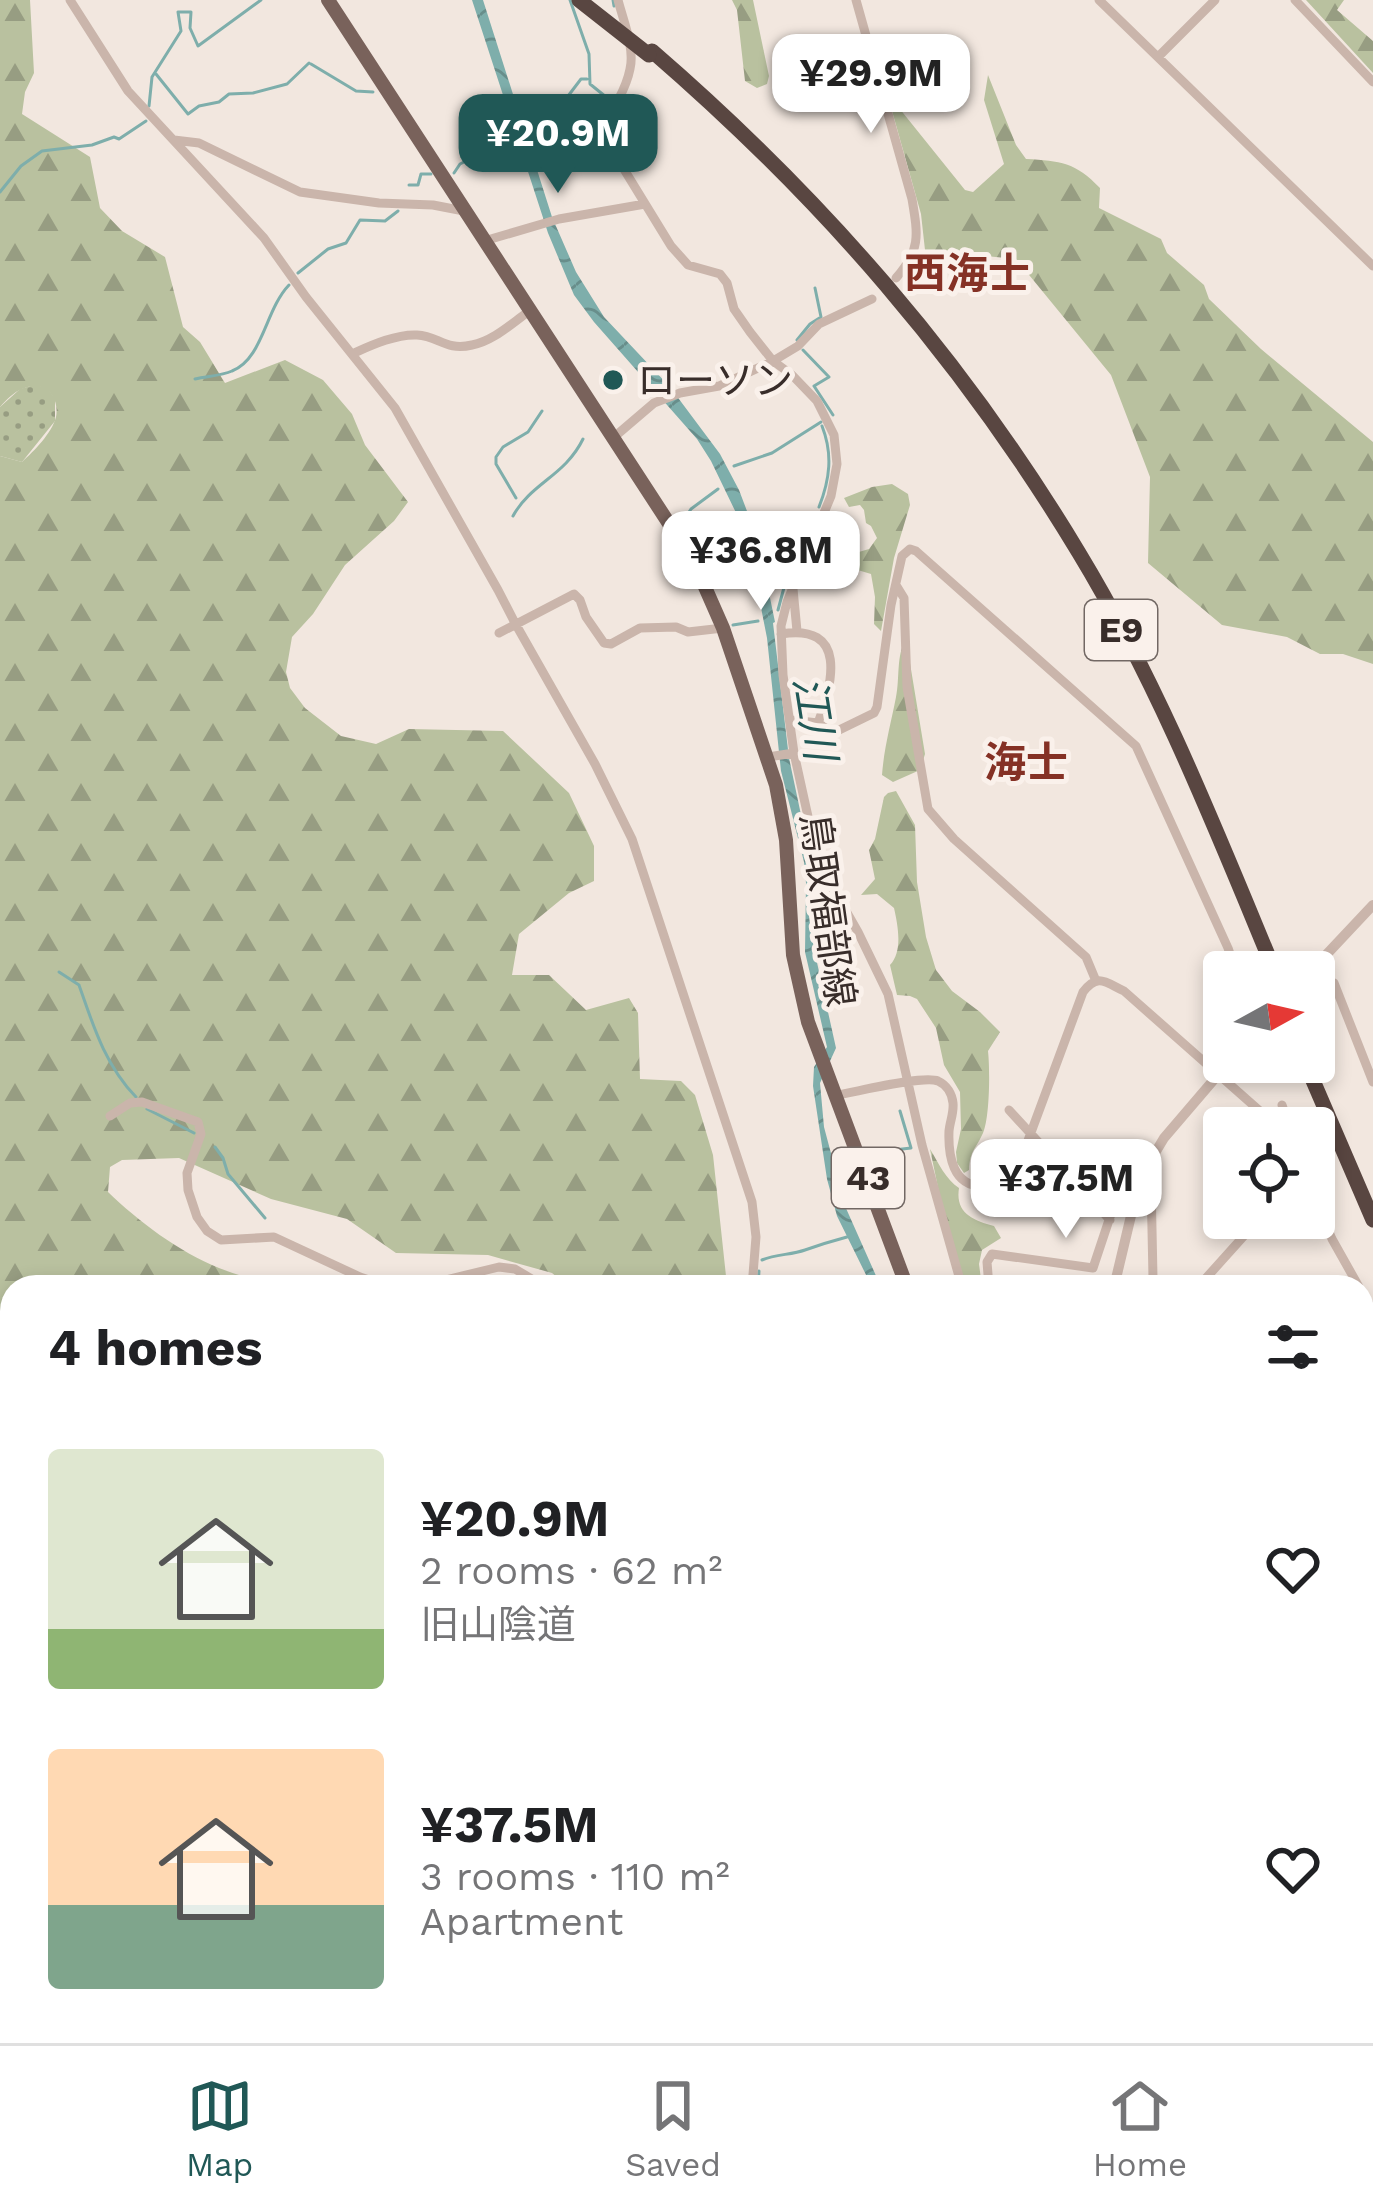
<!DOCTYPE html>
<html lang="en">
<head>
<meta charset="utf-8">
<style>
	body { margin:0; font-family:"Work Sans","Noto Sans JP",sans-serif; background:#f2f2f2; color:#202124; height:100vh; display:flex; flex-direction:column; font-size:45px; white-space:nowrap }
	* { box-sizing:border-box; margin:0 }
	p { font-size:39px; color:#757577 }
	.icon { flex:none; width:66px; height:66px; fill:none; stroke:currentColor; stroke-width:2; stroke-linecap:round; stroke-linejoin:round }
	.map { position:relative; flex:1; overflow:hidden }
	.side { position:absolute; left:0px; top:1275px; width:1374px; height:768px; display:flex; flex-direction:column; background:#fff; border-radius:36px 36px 0 0; box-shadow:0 6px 18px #0003 }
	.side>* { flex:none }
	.needle { width:78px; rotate:82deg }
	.fabs { position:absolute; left:1203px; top:951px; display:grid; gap:24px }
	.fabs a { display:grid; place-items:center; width:132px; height:132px; border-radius:12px; background:#fff; box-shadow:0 6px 18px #0003; font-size:60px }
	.price { position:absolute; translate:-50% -102px; padding:0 27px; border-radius:24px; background:#fff; color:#222; font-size:39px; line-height:78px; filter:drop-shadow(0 3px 6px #0008) }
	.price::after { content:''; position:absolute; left:50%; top:72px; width:36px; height:27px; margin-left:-18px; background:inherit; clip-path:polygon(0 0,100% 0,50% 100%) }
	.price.selected { background:#205856; color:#fff }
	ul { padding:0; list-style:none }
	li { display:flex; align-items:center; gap:36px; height:300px; padding:0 48px }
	li span { display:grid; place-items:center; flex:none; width:336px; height:240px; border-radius:12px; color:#555 }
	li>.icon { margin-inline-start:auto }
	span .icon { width:144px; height:144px; fill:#fffc; stroke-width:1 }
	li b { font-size:51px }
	h2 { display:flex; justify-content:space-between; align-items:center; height:144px; padding:0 48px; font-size:51px }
	.tabs { display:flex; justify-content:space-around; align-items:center; height:168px; border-top:3px solid #e0e0e0; background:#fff; font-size:33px; color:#757577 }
	.tabs a { display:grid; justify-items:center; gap:6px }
	.tabs .selected { color:#205856 }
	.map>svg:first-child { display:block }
	.grass { fill:url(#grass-dots) }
	.forest { fill:url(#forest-firs) }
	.water { fill:url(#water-waves) }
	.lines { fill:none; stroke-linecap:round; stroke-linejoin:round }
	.stream { stroke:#7eaeab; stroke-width:3 }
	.minor { stroke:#cab5ab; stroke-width:9 }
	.tertiary { stroke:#cab5ab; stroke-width:10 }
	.secondary { stroke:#9e847c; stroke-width:12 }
	.primary { stroke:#79625b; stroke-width:14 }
	.motorway { stroke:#594641; stroke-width:15 }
	.motorway-bridge { stroke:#594641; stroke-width:15 }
	.poi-dot { fill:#205856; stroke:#faf1eb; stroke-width:4.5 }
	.labels { text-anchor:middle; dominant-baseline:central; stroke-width:10; stroke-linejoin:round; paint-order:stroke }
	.shield { fill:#faf1eb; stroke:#726864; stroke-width:3 }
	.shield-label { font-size:36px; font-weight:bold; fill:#382d2a }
	.poi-label { font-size:39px; fill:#382d2a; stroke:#faf1eb; text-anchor:start }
	.street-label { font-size:39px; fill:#382d2a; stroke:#faf1eb }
	.neighbourhood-label { font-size:42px; font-weight:bold; fill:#853125; stroke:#faf1eb }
	.water-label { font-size:42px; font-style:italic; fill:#205856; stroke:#faf1eb }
</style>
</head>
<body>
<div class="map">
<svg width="1373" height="2043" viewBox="0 0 1373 2043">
	<defs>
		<pattern id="grass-dots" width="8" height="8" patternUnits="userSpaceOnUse" patternTransform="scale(3)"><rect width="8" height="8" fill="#b9c19f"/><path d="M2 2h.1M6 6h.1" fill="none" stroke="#979d82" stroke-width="1.8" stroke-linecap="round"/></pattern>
		<pattern id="forest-firs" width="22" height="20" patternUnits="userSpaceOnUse" patternTransform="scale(3)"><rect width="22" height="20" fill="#b9c19f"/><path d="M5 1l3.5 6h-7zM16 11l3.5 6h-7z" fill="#979d82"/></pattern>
		<pattern id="water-waves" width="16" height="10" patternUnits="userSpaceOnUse" patternTransform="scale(3)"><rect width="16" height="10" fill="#7eaeab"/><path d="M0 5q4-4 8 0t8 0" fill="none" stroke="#688e8b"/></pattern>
	</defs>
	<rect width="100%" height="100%" fill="#f2e7df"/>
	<!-- grass -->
	<path class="grass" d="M34,385L46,387L55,398V421L22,462L0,456V407L20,389Z
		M1102,2031H1290L1298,2043H1083Z"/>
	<!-- forest -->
	<path class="forest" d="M0,0H30L34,73L25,92L22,114L90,157L100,208L122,231L165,257L183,327L200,342L225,383L285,360L323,380L352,414L365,445L408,502L394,521L345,565L313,614L292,637L286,672L290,688L305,708L341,736L376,744L409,729L503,731L569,793L594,846V881L569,893L519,934L512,975H549L586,1010L629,998L638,1013L640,1079L681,1081L695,1095L713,1155L726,1276L725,1287H569L552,1273L488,1255L396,1253L347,1219L271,1199L179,1158L122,1160L110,1167L108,1192C138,1221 179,1252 219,1268C239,1276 262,1281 284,1287H12V1919L3,1916L0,1918V456L22,462C34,451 52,433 56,417C60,395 43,379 22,389C14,392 6,400 0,407Z
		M732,0H753L769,76L767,84L757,88L745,81L737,10Z
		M1306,0H1344L1337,10L1373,41V73Z
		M988,75L1016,145L1026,159C1061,161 1075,162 1100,188L1099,208L1161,239L1167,253L1204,285L1209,299L1261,349L1373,442V664L1343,654H1320L1287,637L1222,625L1148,563L1150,477L1111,375L1016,259L925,250L921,214L887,93L965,190L973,192L1004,164L984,100Z
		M892,484L908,494L910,505L894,558L881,631L874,624L875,597L871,574L851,568L852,554L869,549L877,538L871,526L866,523L864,510L860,505L849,507L844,498L872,487Z
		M906,639L925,754L920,770L893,782L882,775C884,748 891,723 896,697C900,678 896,655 906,639Z
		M896,791L915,825L917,882L926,937L936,970L952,991L980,1012L1000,1032L988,1051C990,1068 990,1117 983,1133C976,1149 970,1150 969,1170L964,1173L957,1163L956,1152L961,1129L960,1092L944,1065L936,1028L917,999L910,996L897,995L890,965C903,951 898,926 894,908L877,894L861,895L875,879L869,850L875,839L884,797L888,793Z
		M930,1149C938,1162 946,1180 959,1188C955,1213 973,1220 994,1226L1001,1238L982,1250L979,1264L982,1287H966L941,1202Z
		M0,1958L12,1963V2031H79L74,2043H0Z"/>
	<!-- water -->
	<path class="water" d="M472,0H483L552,217L576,272L604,317L670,387L720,454L739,490L758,540L775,622L773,623L789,758L816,886L814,949L836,1048L820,1083L824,1127L845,1206L881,1287H872L837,1216L827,1179L813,1086L814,1067L827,1047L805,952L806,883L804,862L781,771L767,638L751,557L739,519L711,461L697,439L594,322L574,295L548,233Z"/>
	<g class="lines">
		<!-- stream -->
		<path class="stream" d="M570,0L589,54L590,84L611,101
			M613,0L614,6
			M311,64L356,91L373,92
			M156,74L188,114L199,106L219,102L229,94L253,93L287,84L309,63
			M149,106L152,77L181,31L178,12H191L190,28L198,46L261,0
			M529,113L565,100L581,79H587
			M454,173L460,164L508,140
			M409,185H418L421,174H431
			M0,192L21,166L42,151L92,145L114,137L119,139L146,121
			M298,273L328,249L346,243L360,220L385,221L398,211
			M797,340L810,324L821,317L815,288
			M803,350L829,377L814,386L833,415
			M195,379C207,376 221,376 232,371C263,359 265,310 289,285
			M734,466L772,453L821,422
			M516,498L496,464V457L503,447L528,432L542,411
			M819,507C830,479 833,454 822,426
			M513,516C531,483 565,476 583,439
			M682,523L691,509L718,489
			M778,610L786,580L815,516
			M733,625L758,621
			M59,972L79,985C93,1025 105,1065 136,1097
			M147,1109L194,1133
			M215,1147L223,1158L228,1174L265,1218
			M868,1153L911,1148L900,1111
			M838,1160L850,1157
			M762,1260C776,1254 791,1255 805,1250C819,1245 832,1241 847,1237
			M758,1287L759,1271
			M997,2031L1004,2043
			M872,2043L878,2031"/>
		<!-- minor -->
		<path class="minor" d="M70,0L128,91L264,238L306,297L395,408L498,590L515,623L595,764L632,839L752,1202L756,1237L752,1287
			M618,0C623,20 635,48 630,69C623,105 600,110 614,153L671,246L688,265L720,274L727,283L734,309L750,332L773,361L792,375L817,401L834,435L837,464L831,496L787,602L781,626L783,675L794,753L818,862L858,932L888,994L922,1145L962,1287
			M856,0L912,199C918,235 921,250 896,278
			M1099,0L1373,266
			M1295,0L1373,82
			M1158,57L1215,0
			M174,140L199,143L300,192L379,203L433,205L464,211
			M484,241L559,219L645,204
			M354,353C372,345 396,334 417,335C439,336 445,351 472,345C493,341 511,324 528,312
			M613,438L654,403L680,393L719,386L773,361L798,346L819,324L872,299
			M896,585L904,598L907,687L928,809L954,839L1086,957L1096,981
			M793,589L797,631
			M499,633L574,594L580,600L586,617L604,643L611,644L640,628L676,627L688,632L723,628
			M781,634C848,623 833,683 818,723
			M791,720L818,723L833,733L874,713L877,707L891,605L902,556L910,549L916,551L1136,746L1228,948L1236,972
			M768,757L794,753
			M1334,983L1373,1082
			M837,1095C856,1092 923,1075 938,1081C947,1085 952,1094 953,1103C954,1113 950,1121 949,1131C948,1156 953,1186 982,1186C998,1186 1004,1182 1016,1173L1083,992C1098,973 1105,982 1124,991L1279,1128
			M1282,1105L1290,1128
			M1009,1110L1110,1220
			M110,1116L130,1103L142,1102L198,1122L201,1134L187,1173L188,1190L197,1217L207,1231L221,1240L274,1237L360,1277L390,1287
			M1314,1198L1332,1239L1359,1287
			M417,1287L499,1267L515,1269L545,1287
			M989,1287L987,1262L992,1254L1093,1268L1123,1178L1132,1174L1151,1181L1153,1278L1163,1287
			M1198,1287L1260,1218
			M1362,1292L1373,1311
			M1362,1461L1373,1470
			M1362,1801L1373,1789
			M1362,1985L1373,1992
			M346,2031L355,2043
			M819,2031L825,2043
			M180,2043V2031
			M381,2043L422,2031
			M579,2043L584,2031
			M697,2043L701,2031
			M1078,2043L1098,2031"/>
		<!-- tertiary -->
		<path class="tertiary" d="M1310,972L1373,905
			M1114,1287L1140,1178L1164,1138L1229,1062"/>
		<!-- secondary -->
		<path class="secondary" d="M864,2043L869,2031"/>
		<!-- primary -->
		<path class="primary" d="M328,0L694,562L723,628L776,785L786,840L793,955L808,1022L907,1287
			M1362,1948L1373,1953"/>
		<!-- motorway -->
		<path class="motorway" d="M652,51C822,198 963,360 1079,553C1159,685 1216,830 1275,972
			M1305,1062L1373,1220"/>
		<!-- motorway-bridge -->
		<path class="motorway-bridge" d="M579,0L649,55"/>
	</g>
	<!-- markers -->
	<circle class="poi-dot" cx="613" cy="380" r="12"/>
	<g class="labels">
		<!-- shield labels -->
		<g class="shield">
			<rect x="1085" y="600" width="72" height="60" rx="9"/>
			<rect x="832" y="1148" width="72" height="60" rx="9"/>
		</g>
		<g class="shield-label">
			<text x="1121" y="630">E9</text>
			<text x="868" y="1178">43</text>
		</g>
		<!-- poi labels -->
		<g class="poi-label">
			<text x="637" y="380">ローソン</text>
		</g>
		<!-- street labels -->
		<g class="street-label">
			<text transform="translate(828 910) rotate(82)">鳥取福部線</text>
		</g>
		<!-- neighbourhood labels -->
		<g class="neighbourhood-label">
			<text x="967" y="273">西海士</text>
			<text x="1026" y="762">海士</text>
		</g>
		<!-- water labels -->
		<g class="water-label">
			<text transform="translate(815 718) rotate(81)">江川</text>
		</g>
	</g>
</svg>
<div class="fabs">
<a><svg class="needle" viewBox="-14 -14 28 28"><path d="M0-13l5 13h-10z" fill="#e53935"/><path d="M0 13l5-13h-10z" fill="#757577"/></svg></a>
<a><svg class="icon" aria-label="locate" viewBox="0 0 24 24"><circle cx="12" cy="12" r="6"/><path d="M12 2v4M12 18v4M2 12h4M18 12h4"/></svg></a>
</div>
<b class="price" style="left:871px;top:136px">¥29.9M</b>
<b class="price selected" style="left:558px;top:196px">¥20.9M</b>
<b class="price" style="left:761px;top:613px">¥36.8M</b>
<b class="price" style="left:1066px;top:1241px">¥37.5M</b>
<section class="side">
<h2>4 homes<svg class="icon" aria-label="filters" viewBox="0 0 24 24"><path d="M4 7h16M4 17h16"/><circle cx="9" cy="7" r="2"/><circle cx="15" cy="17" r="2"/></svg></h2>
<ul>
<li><span style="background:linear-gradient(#dfe7d0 75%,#8fb573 0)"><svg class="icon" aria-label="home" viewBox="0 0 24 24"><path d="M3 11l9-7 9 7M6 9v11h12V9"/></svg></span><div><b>¥20.9M</b><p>2 rooms · 62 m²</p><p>旧山陰道</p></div><svg class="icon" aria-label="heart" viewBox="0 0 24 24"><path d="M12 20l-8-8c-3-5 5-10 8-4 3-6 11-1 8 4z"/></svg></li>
<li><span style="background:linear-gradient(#ffd9b3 65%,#7fa58c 0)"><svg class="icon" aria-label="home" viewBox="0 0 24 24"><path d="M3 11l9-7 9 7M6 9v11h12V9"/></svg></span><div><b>¥37.5M</b><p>3 rooms · 110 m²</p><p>Apartment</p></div><svg class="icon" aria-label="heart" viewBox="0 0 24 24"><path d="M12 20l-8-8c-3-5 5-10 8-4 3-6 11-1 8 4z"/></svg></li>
</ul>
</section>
</div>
<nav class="tabs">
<a class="selected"><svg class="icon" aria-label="map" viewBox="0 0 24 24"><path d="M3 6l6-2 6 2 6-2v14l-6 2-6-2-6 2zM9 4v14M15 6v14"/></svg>Map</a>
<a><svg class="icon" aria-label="saved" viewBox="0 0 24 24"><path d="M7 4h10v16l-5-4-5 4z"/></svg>Saved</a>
<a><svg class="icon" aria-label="home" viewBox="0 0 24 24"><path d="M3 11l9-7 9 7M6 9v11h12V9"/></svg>Home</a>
</nav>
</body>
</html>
